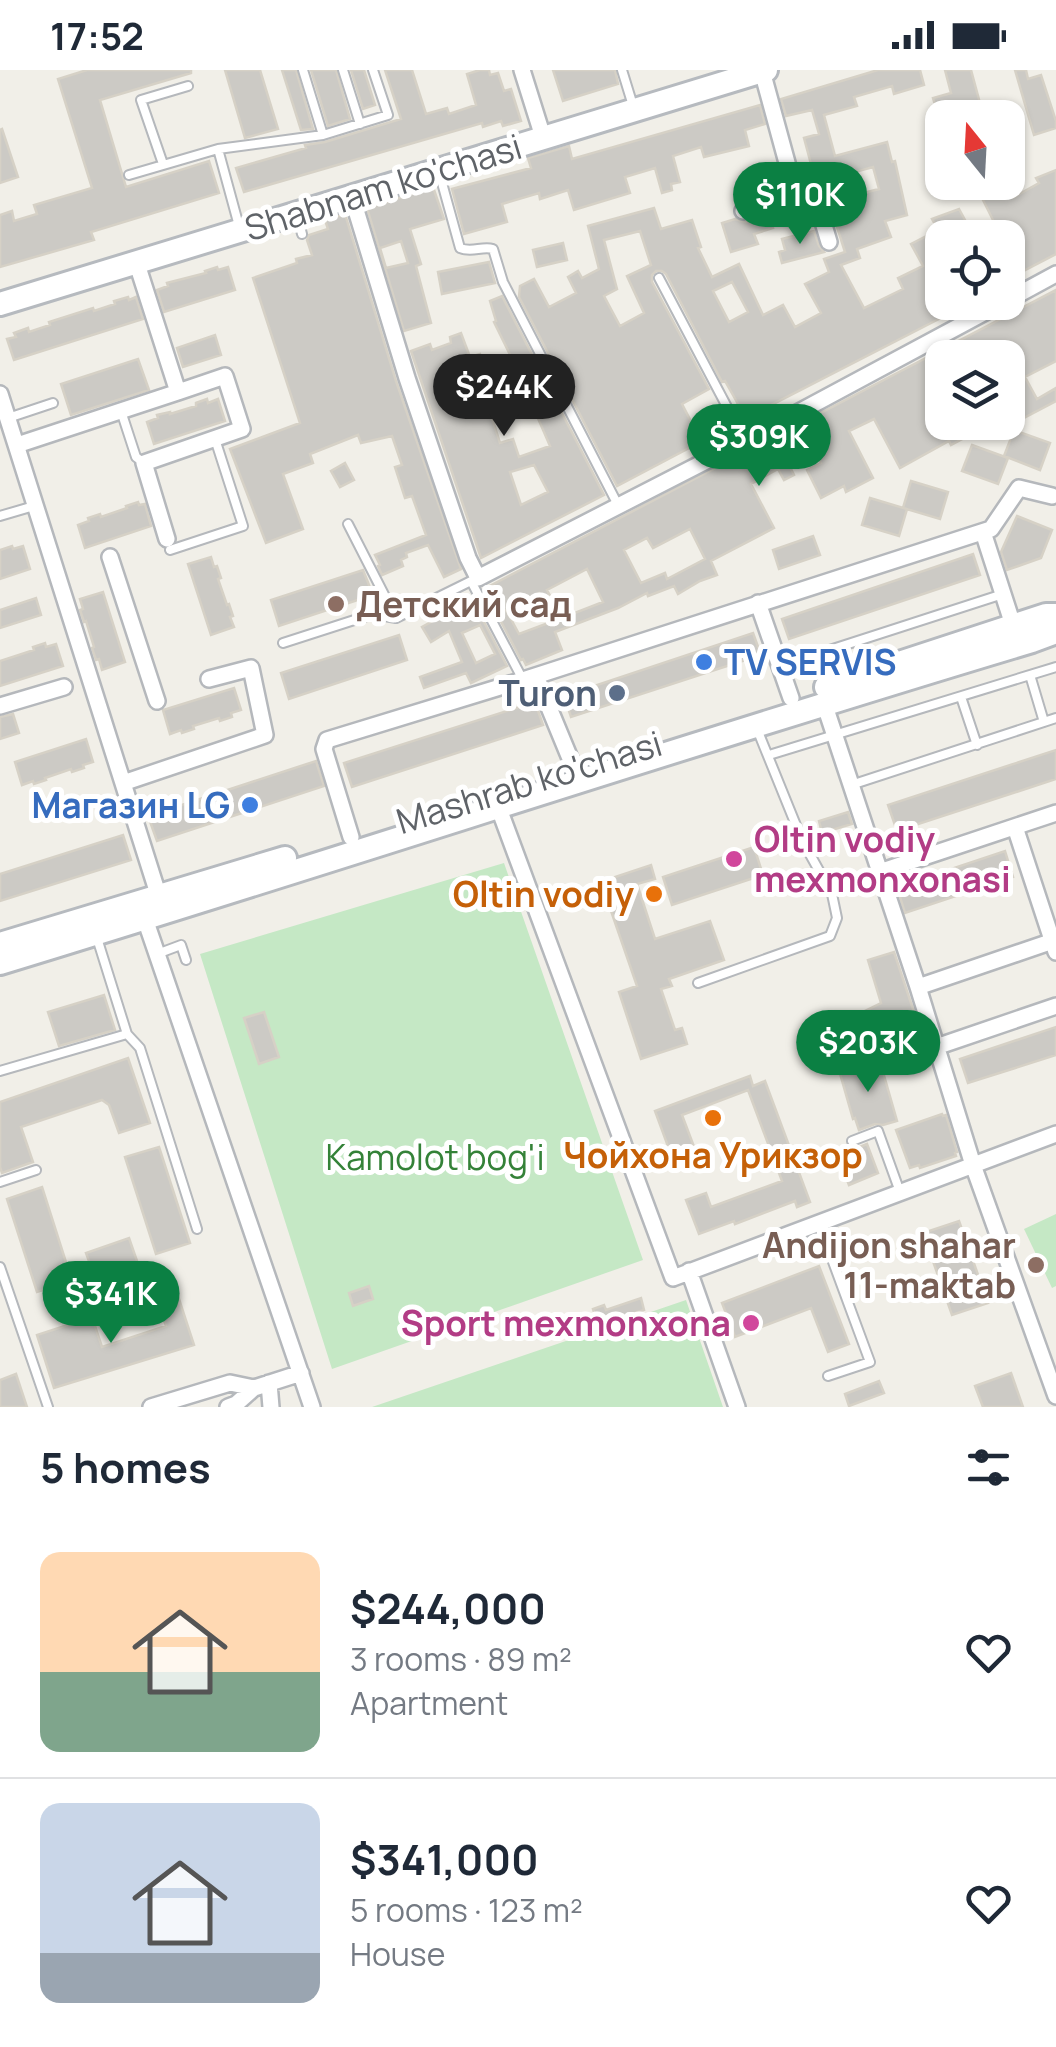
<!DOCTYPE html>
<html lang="en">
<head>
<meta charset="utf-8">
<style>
	body { margin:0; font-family:Manrope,sans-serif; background:#f6f6f7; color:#1f2937; height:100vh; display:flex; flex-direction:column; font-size:38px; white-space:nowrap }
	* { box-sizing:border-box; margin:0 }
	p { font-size:32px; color:#747a83 }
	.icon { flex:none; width:55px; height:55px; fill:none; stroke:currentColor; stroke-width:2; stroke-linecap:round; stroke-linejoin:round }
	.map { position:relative; height:1337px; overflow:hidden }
	.details { display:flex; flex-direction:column; background:#fff; flex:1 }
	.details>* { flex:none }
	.needle { width:65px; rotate:342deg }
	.buttons { position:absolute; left:925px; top:30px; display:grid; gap:20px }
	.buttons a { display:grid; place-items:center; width:100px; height:100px; border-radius:20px; background:#fff; box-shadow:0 2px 8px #0004; font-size:50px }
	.price { position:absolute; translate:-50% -85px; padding:0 22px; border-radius:35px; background:#0b8043; color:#fff; font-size:32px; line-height:65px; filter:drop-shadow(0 2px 5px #0008) }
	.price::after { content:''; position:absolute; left:50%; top:60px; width:30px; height:22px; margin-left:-15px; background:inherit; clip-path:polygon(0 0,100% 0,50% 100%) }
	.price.active { background:#222; color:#fff }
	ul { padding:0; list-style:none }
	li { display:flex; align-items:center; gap:30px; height:250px; padding:0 40px }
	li+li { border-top:2px solid #e0e1e3 }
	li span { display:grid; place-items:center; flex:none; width:280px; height:200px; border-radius:20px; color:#555 }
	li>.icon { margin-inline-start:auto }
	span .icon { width:120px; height:120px; fill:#fffc; stroke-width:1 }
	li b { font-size:42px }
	h2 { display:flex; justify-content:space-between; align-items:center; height:120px; padding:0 40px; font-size:42px }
	.status { display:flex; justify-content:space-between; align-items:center; height:70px; padding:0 50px; background:#fff; direction:ltr }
	.status svg { height:28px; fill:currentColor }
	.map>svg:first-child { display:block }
	.green { fill:#c5e8c5 }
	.building { fill:#cccac5; stroke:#d6d1c6; stroke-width:2.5; fill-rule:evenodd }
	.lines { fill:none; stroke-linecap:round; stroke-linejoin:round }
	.lane-casing { stroke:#b5b8bc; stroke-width:12 }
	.street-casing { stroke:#b5b8bc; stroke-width:20 }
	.secondary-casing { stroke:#b6babf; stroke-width:28 }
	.lane { stroke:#fff; stroke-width:8 }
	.street { stroke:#fff; stroke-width:15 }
	.secondary { stroke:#fff; stroke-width:22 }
	.education-dot { fill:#8d6e63; stroke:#fff; stroke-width:4 }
	.shop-dot { fill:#3f7fe0; stroke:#fff; stroke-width:4 }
	.service-dot { fill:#5c6f8a; stroke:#fff; stroke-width:4 }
	.hotel-dot { fill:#d1479c; stroke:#fff; stroke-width:4 }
	.food-dot { fill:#e8710a; stroke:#fff; stroke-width:4 }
	.labels { text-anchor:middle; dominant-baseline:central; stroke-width:10; stroke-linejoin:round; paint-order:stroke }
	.street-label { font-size:35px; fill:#5f6368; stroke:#fff }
	.education-label { font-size:35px; font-weight:bold; fill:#785e54; stroke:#fff; text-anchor:start }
	.shop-label { font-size:35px; font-weight:bold; fill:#366cbe; stroke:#fff; text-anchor:start }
	.service-label { font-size:35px; font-weight:bold; fill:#4e5e75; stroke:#fff; text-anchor:end }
	.hotel-label { font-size:35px; font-weight:bold; fill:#b23c85; stroke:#fff; text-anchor:start }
	.food-label { font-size:35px; font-weight:bold; fill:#c56008; stroke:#fff; text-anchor:end }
	.park-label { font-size:35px; fill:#348238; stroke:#fff }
</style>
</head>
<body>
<div class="status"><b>17:52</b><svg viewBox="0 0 49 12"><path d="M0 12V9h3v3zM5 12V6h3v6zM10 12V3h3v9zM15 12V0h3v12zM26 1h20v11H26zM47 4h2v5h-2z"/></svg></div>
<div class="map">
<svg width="1056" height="1337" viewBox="0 0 1056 1337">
	<rect width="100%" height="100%" fill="#f1efe8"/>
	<!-- green -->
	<path class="green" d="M504,793L643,1190L332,1299L200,884Z
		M1056,1144V1216L1052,1218L1024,1159Z
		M686,1230L723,1337H372Z"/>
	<!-- building -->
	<path class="building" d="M87,0H191V3L100,30L126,117L209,91L219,123L91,162L94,170L0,197V145L12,141L14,151L37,144L34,135L92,118L58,9Z
		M225,0H260L278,59L245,68Z
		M282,0H296L313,59L301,60Z
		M311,0H336L350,49L328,56Z
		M351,0H364L375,35L363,39Z
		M385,0H412L426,44L447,38L449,44L476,35L467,4L480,0H489L490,5L498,3L504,21L511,19L521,51L503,56L501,51L483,57L482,53L244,122L236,98L306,78L305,75L325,72L401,49Z
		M553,0H615L618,14L563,31Z
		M878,0H920L924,15L894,24L892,16L854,27L857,36L824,45L835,86L887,72L892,92L895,91L907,145L885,151L891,167L857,179L860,188L841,195L864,238L903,219L898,208L923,196L911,174L938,160L932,149L959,139L965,150L952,154L958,168H942V195L927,203L942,232H972L742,350L735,336L738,334L725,311L722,312L666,204L662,201H656L652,205V212L709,319L682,334L694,357L722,343L729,357L617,416L519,227L520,216L534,209L549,237L576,223L568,207L578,201L582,208L599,199L588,156L654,138L661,159L692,150L701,177L698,178L712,207L739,194L763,245L783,235L795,257L821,243L805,214L829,202L824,189L845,182L829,132L879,119L873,97L819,112L815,109L804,68L819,64L812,40L786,46L781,29ZM640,161L651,195L627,206L644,243L620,256L604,226L617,219L604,170ZM732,212L748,242L729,252L713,221Z
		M945,0H971L984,48H939L933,28L951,23Z
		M1015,0H1026L1028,9L1041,5L1056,51V58L1034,65Z
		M760,35L765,54L745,60L749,76L704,87L701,77L673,86L680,112L671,114L672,120L662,123L655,98L625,107L630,123L574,140L568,120L540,129L539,123L502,134L507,152L464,164L452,119L531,98L528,88L569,76L572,89Z
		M2,59L18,107L0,113V60Z
		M1056,100V184L1008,209V193L1014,190L1008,178V168H1002L982,128L1010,118L1014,127L1039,113L1036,108Z
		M433,117L444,149L410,159L421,194L416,196L431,253L404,261L367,138ZM401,171L408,193L386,198L380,178Z
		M345,144L396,311L461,499L444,507L428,475L406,483L407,487L401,490L403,496L382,505L378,496L380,495L375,485L426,465L412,426L405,428L395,397L402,395L392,366L361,373L358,365L310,384L313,393L283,404L303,459L266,473L230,379L300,353L253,208L297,193L296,189L312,185L307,170L309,165L328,159L325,150Z
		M768,144L773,158L754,164L758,174L731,182L722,153L735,149L746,152Z
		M814,161L819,176L824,182L782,193L779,182L785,180L782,169Z
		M563,173L567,190L537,197L533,180Z
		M489,192L495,213L442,224L438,202Z
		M217,197L218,200L228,197L235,220L164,242L157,220L168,216L167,213L206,203L205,201Z
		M1056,220V291L1025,307L1037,329L1056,318V331L1018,351L1022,338L1008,346V288H942V352H994L951,375L949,371L900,398L874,349L849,361L873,408L846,422L844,416L821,428L807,400L821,393L809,370L783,383L794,405L784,410L778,399L751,414L774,458L711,491L717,505L700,511L678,524L674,516L648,526L647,523L618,538L555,562L562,580L526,595L523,589L521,590L484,519ZM690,459L705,489L667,509L665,503L641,513L624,480L647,468L653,478ZM587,499L603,532L562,548L547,520ZM539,523L551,552L519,564L506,540Z
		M502,226L604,425L481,488L411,281L430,274L432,280L451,273L450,267L461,263L470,287L480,284L490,315L519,303L494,252L496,251L490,231ZM526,336L529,341L534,339L550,376L519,387L513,369L500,373L492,348ZM534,395L548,422L521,435L510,402Z
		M128,227L129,230L136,227L143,249L14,290L7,269L16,267L14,263L28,258L29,262L50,255L49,252L93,238L94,241L115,234L114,231Z
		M215,265L221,285L183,297L177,278Z
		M138,289L149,320L71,345L61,314Z
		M207,329L208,333L218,329L225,351L154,374L147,352L158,348L157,345L170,342V344L196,336V333Z
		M1014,360L1050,373L1040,400L1004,386Z
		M972,375L1008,388L998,414L962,401Z
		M345,393L354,410L340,417L331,401Z
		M911,411L948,422L940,449L903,438Z
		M870,428L907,439L899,466L862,455Z
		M138,432L139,435L145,434L151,456L85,478L78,455L89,451L88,448L100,444L101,447L127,438L126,436Z
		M1017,446L1052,460L1041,488L1007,500L1001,482Z
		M813,466L820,485L779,499L773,480Z
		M12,476L13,479L23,476L30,499L0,509V480Z
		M973,484L980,505L789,569L782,549Z
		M211,487L214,497L217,496L221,508L218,509L227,535L229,534L233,546L230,547L234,557L211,565L188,494Z
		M363,500L373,525L279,556L271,530Z
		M103,522L125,592L102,600L99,589L96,590L92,578L94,577L86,551L84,552L80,540L83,539L80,529Z
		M471,527L507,596L471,613L466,603L424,618L420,607L462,592L449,561L431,572L422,557L440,547L439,544ZM480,555L495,584L476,593L462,563Z
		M36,528L41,545L0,558V540Z
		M753,563L761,585L571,647L564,626Z
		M399,565L407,590L289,629L281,603Z
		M45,573L46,577L56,574L63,596L0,616V591L34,580L33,577Z
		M234,618L241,640L231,643L232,647L220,651L219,648L193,656L194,659L182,663L181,660L170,664L163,640Z
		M535,632L543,655L352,717L344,693Z
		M13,644L19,663L0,669V647Z
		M86,669L93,692L83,695L84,698L72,702L71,699L45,708L46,710L34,714L33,711L22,715L15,692Z
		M1056,680V709L897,761L888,735Z
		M316,691L324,716L157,771L148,746Z
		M848,742L852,754L822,763L819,751Z
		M123,765L131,790L0,831V804Z
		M754,777L763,805L672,835L663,807Z
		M1005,781L1013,807L905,843L897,817Z
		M651,795L655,809L637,814L655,869L710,851L724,890L669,909L672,916L661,919L675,960L682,958L687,974L641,989L619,922L637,916L609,835L620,832L612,808Z
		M894,882L921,963L916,965L917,968L874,983L861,943L881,933L868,890Z
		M104,925L115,960L59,976L48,942Z
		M264,942L279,987L259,994L244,948Z
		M1056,957V985L968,1013L960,989Z
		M128,988L150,1053L119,1063L109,1035L102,1030L21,1057L33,1092L2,1103L0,1097V1032Z
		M875,988L881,1003L883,1002L897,1051L883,1055L875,1054L859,1060L855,1048L853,1049L839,1000Z
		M750,1006L753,1016L765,1011L810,1132L797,1137L795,1131L735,1154L734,1151L699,1164L686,1130L706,1123L711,1137L782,1111L748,1020L682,1045L696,1082L673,1090L655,1041Z
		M942,1044L943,1046L946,1045L957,1082L955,1083L956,1086L920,1098L919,1095L910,1098L896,1060Z
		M867,1074L878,1103L849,1115L838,1086Z
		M159,1077L190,1173L156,1184L125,1087Z
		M42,1117L72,1211L37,1222L7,1129Z
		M959,1151L988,1233L952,1245L923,1163Z
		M129,1168L137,1191L94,1205L86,1183Z
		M819,1196L849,1274L828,1282L811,1238L735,1267L722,1233Z
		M369,1216L373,1229L353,1236L349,1223Z
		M177,1223L194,1275L54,1318L37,1265L92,1247L102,1277L166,1256L157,1230Z
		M641,1228L644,1240L598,1255L593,1239L604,1235L606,1240Z
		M1011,1303L1023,1337H983L975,1316Z
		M16,1304L27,1337H0V1310Z
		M879,1311L884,1323L849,1336L845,1324Z"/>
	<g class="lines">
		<!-- lane casing -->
		<g class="lane-casing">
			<path id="lane" d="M303,0L323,65
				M343,0L360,54
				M622,0L634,39
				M218,79L239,156
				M163,94L141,30L188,16
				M439,102L460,178C471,183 482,176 493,179L503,212L619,437
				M129,105L218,79L323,65L388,45L373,0
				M298,149L302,164
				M659,208L745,371
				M121,341L136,387L144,393
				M8,348L53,333
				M0,446L34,436
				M348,454L396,548L471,511L523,610
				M170,480L243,456L215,369
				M283,573L373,544L396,548
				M780,596L1003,524
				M1030,605L1044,652
				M961,627L977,675
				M769,685L1056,597
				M851,715L1056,648
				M97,868L127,964L140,978L197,1159
				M157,884L181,875L186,890
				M698,913L830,866L837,848L832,824L802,770L757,659
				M0,1001L127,964
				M852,1071L878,1061L900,1122
				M0,1112L36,1100
				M819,1154L870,1292L828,1306
				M0,1197L48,1337"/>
		</g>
		<!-- street casing -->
		<g class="street-casing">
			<path id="street" d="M522,0L543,67
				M762,1L795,122L807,117L814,122L829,172
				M352,127L407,308L468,488L478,508L745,371L1004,232
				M743,141L795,122
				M1008,230L1056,204
				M0,324L159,827
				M17,375L178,322L137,194
				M983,462L1013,555
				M167,469L144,393L242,359L225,306L178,322
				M110,487L157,631
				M758,533L791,628
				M536,606L574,698
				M824,633L918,917L973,1095L1056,1326
				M0,636L64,617
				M123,713L265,665L251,598L209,609
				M498,736L673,1208L1056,1064
				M1015,757L1056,882
				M351,767L324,679L327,670L523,610L991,459L1019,418L1052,426
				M879,802L1056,743
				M145,849L312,1337
				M918,917L1053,871
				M936,977L1056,936
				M689,1201L737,1337
				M269,1313L271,1337
				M151,1337L230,1313L254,1318
				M228,1337L236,1334L254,1318L301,1303"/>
		</g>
		<!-- secondary casing -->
		<g class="secondary-casing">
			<path id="secondary" d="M0,234L766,0
				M826,617L1046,545H1056
				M0,874L285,788
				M0,893C345,788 687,674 1032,571L1056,562"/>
		</g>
		<!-- lane -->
		<use href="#lane" class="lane"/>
		<!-- street -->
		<use href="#street" class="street"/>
		<!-- secondary -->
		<use href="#secondary" class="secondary"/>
	</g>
	<!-- markers -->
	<g class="education-dot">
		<circle cx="336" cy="534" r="10"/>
		<circle cx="1036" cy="1195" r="10"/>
	</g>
	<g class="shop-dot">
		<circle cx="704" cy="592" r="10"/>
		<circle cx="250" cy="735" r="10"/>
	</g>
	<circle class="service-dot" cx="617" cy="623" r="10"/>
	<g class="hotel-dot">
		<circle cx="734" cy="789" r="10"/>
		<circle cx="751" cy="1253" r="10"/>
	</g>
	<g class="food-dot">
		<circle cx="654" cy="824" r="10"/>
		<circle cx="713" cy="1048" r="10"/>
	</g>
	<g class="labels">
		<!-- street labels -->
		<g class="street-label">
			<text transform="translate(383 117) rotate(-17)">Shabnam ko'chasi</text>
			<text transform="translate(529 712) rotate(-17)">Mashrab ko'chasi</text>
		</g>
		<!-- education labels -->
		<g class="education-label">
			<text x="356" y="534">Детский сад</text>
			<text x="1016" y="1175" text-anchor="end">Andijon shahar<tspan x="1016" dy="40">11-maktab</tspan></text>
		</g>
		<!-- shop labels -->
		<g class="shop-label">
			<text x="724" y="592">TV SERVIS</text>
			<text x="230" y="735" text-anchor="end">Магазин LG</text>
		</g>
		<!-- service labels -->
		<g class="service-label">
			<text x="597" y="623">Turon</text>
		</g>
		<!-- hotel labels -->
		<g class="hotel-label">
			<text x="754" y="769">Oltin vodiy<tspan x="754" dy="40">mexmonxonasi</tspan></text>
			<text x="731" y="1253" text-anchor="end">Sport mexmonxona</text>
		</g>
		<!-- food labels -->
		<g class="food-label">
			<text x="634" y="824">Oltin vodiy</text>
			<text x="713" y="1085" text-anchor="middle">Чойхона Урикзор</text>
		</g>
		<!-- park labels -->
		<g class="park-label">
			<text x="435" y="1087">Kamolot bog'i</text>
		</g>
	</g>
</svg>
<div class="buttons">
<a><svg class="needle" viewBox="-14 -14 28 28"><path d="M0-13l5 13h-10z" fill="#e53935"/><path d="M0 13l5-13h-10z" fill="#747a83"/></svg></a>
<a><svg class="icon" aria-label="locate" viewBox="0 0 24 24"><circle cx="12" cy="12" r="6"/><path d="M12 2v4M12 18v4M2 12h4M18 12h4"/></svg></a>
<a><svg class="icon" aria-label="layers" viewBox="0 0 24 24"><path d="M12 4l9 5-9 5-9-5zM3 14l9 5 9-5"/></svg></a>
</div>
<b class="price" style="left:800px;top:177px">$110K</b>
<b class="price active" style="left:504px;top:369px">$244K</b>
<b class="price" style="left:759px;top:419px">$309K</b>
<b class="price" style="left:868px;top:1025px">$203K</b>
<b class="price" style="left:111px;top:1276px">$341K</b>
</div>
<section class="details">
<h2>5 homes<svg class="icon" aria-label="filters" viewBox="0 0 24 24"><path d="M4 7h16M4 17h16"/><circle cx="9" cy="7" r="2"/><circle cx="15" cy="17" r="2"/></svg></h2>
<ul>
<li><span style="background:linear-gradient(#ffd9b3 60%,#7fa58c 0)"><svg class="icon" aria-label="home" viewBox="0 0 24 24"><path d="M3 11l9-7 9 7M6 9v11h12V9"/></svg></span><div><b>$244,000</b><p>3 rooms · 89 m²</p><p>Apartment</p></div><svg class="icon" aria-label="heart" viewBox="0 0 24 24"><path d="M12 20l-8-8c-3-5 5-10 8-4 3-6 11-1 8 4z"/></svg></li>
<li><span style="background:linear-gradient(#c9d6e8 75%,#9aa5b1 0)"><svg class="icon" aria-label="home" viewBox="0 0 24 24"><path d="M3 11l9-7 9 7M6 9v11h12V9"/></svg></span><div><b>$341,000</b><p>5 rooms · 123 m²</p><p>House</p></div><svg class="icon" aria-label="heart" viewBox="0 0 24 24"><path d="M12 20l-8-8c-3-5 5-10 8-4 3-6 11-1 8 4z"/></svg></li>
</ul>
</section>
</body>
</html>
